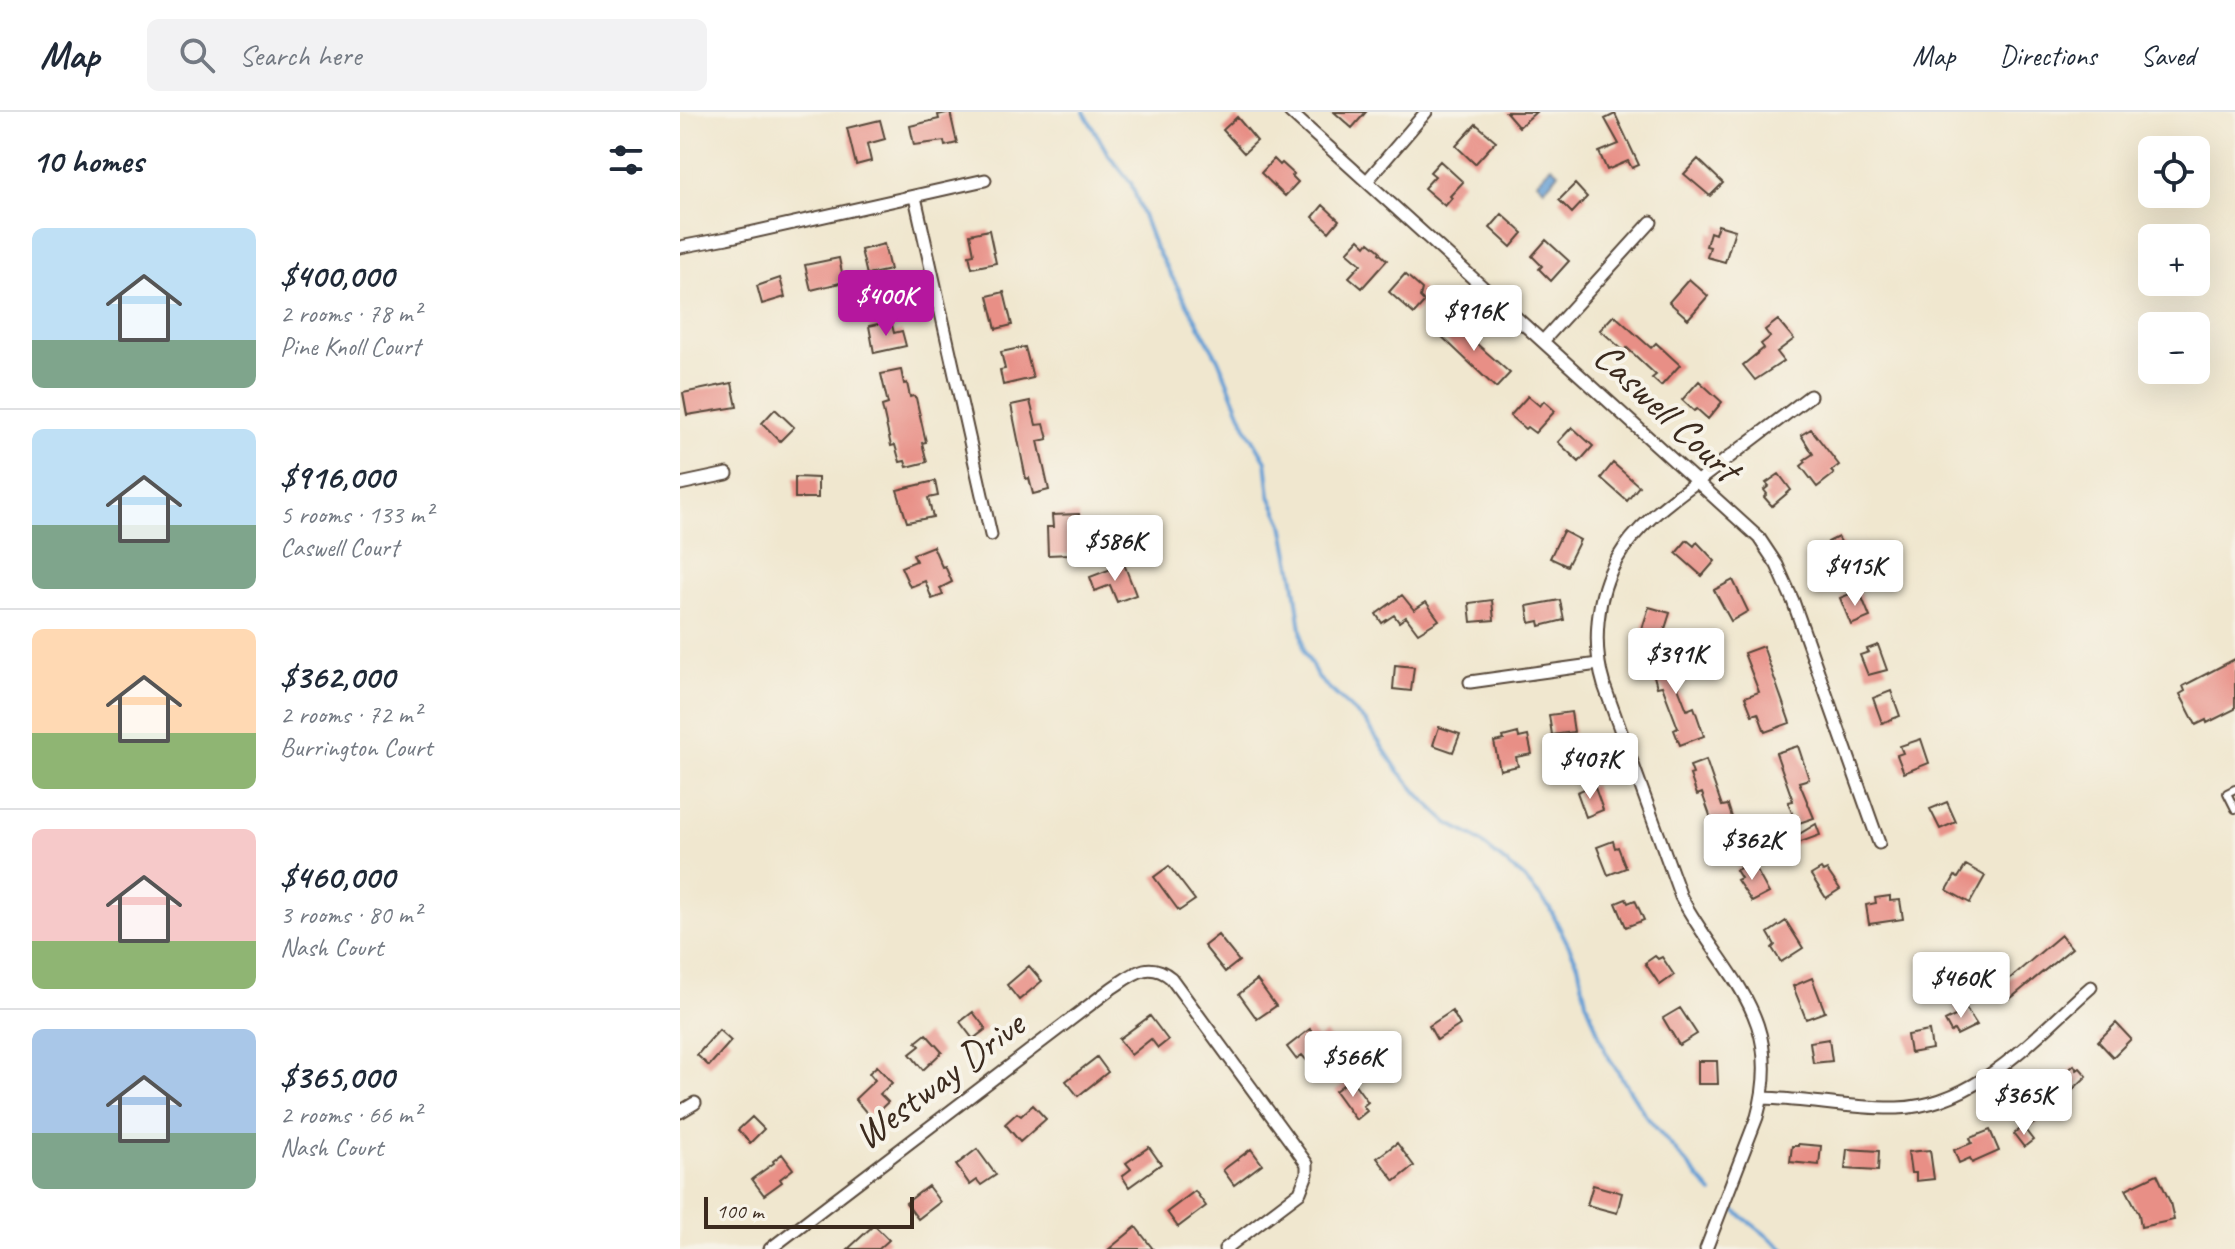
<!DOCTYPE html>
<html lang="en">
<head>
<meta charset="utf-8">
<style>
	body { margin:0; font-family:Caveat,sans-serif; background:#f2f2f3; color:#1f2937; height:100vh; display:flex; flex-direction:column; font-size:30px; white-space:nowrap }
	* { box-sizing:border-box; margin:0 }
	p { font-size:26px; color:#747a83 }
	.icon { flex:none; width:44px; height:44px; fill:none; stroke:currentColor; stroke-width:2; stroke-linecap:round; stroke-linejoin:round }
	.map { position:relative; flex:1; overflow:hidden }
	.panel { display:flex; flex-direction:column; background:#fff; width:680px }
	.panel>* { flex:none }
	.fabs { position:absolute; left:1458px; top:24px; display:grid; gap:16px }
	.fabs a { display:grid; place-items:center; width:72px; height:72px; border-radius:12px; background:#fff; box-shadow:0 8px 32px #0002; font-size:40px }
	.scale { position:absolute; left:24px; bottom:20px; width:210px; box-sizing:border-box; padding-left:8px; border:4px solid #3b2a1e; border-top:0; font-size:22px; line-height:28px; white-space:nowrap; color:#3b2a1e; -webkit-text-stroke:6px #f7f3e8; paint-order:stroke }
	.price { position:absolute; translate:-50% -68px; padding:0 18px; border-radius:8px; background:#fff; color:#222; font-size:26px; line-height:52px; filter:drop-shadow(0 2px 4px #0008) }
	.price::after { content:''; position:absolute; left:50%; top:48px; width:24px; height:18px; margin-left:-12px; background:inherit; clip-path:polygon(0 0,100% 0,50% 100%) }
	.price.active { background:#b5179e; color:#fff }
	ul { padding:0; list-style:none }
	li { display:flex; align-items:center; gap:24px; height:200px; padding:0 32px }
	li+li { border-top:2px solid #e0e1e3 }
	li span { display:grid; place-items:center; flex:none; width:224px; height:160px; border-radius:12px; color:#555 }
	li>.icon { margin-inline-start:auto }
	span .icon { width:96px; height:96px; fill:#fffc; stroke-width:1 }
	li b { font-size:34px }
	h2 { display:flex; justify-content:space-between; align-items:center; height:96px; padding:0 32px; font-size:34px }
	header { display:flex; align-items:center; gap:48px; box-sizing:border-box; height:112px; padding:0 40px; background:#fff; border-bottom:2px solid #e0e1e3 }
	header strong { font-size:38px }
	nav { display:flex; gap:44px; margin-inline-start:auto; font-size:28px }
	.search { width:560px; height:72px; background:#f2f2f3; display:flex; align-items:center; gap:20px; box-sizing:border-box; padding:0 28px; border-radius:12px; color:#747a83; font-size:30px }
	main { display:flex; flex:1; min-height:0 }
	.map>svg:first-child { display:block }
	.water { fill:#649ed4; stroke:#506479; stroke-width:2 }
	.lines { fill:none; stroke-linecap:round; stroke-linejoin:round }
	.stream { stroke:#649ed4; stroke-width:4 }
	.building { fill:#e88f86 }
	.service-casing { stroke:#564639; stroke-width:10 }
	.minor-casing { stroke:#564639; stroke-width:15 }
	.service { stroke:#fff; stroke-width:6 }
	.minor { stroke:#fff; stroke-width:11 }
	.labels { text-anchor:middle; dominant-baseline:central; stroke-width:8; stroke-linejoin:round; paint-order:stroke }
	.street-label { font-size:40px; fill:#3b2a1e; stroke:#f7f3e8 }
</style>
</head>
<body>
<header>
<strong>Map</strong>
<div class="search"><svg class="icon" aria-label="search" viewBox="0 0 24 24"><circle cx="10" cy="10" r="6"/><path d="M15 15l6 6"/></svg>Search here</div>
<nav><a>Map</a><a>Directions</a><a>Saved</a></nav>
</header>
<main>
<section class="panel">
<h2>10 homes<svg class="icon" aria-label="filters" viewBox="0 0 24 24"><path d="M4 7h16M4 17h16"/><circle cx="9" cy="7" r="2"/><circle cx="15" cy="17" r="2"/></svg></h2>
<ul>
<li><span style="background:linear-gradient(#bfe0f5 70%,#7fa58c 0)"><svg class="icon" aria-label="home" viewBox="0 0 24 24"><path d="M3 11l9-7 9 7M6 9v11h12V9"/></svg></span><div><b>$400,000</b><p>2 rooms · 78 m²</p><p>Pine Knoll Court</p></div></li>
<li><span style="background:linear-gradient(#bfe0f5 60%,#7fa58c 0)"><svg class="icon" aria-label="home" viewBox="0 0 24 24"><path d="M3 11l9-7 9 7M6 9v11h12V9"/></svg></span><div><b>$916,000</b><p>5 rooms · 133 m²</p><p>Caswell Court</p></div></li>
<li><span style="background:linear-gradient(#ffd9b3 65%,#8fb573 0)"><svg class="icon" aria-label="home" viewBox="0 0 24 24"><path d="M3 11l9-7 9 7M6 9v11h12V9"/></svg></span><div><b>$362,000</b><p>2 rooms · 72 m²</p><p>Burrington Court</p></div></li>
<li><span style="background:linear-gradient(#f6c9c9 70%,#8fb573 0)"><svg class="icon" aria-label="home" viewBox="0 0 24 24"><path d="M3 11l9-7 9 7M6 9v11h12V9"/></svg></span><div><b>$460,000</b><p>3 rooms · 80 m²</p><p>Nash Court</p></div></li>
<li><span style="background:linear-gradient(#a9c7e8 65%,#7fa58c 0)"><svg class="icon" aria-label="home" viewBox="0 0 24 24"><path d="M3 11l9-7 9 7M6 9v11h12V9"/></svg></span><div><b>$365,000</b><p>2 rooms · 66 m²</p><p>Nash Court</p></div></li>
</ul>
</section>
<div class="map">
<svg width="1555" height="1137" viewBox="0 0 1555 1137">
	<rect width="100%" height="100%" fill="#f7f3e8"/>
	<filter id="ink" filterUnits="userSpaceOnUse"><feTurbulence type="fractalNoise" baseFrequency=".0125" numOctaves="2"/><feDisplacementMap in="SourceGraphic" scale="16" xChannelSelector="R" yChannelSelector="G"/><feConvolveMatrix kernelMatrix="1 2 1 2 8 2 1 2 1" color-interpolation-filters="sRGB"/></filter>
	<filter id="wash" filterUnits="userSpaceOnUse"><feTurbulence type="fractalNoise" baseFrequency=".006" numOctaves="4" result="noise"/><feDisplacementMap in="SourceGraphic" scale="32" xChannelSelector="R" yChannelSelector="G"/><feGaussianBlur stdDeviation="1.8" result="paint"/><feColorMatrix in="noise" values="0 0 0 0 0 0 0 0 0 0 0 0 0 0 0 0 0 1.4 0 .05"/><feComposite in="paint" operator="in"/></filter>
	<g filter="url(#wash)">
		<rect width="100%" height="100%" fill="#f0e7cf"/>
		<!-- water -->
		<path class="water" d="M871,54L879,61L864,77L857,70Z"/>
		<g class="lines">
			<!-- stream -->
			<path class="stream" d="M404,0L428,42L451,71L474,133L538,247L566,315L586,349L590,384L603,412L614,468L624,539L639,567L686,610L717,657L742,686L768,711L794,725L843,765L869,795L898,852L906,889L926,941L966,1004L1032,1081
				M1054,1098L1104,1137"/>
		</g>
		<g id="blocks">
			<!-- building -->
			<path class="building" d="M270,0L277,31L265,34L264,29L234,33L230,14L259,7L258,3Z
				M654,0H686L672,16Z
				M826,0H856L839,15Z
				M935,2L959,53L952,56L948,49L927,58L919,40L939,32L925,7Z
				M557,5L577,29L564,41L543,18Z
				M200,8L205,27L187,32L191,49L176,53L167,16Z
				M796,12L816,29L795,52L776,34Z
				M594,47L600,53L602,51L614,62L612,64L618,70L605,84L581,61Z
				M1018,47L1043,71L1030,84L1004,62Z
				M760,49L783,70L770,84L772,86L765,94L744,76L755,64L750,60Z
				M895,72L907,85L892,101L879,88Z
				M643,93L659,108L649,120L633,105Z
				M822,102L843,121L831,135L810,116Z
				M1038,113L1055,118L1045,150L1027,145L1030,135L1026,134L1030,120L1035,122Z
				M309,118L316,151L292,156L289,143L294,142L290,122Z
				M679,127L686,134L689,130L700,139L699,141L707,148L682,176L669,165L681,152L667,140Z
				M866,128L889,149L871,169L859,157L862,154L852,144Z
				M204,132L210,158L187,163L181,138Z
				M159,146L164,170L131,178L125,153Z
				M725,162L742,177L740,185L745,190L734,202L709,180Z
				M100,166L105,185L82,192L77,174Z
				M1009,167L1028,184L1008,207L989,190Z
				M324,180L332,213L316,217L308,184Z
				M934,203L971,236L976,231L1000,253L981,274L972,266L976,263L947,236L944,239L920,218Z
				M775,208L791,223L789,225L830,261L816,276L757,220L765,212L769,215Z
				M1098,208L1114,227L1097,240L1104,249L1075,268L1063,253L1084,236L1081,232L1090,225L1085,218Z
				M211,209L214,221L222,219L226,234L194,241L189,214Z
				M345,235L353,266L323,273L320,258L325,257L321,240Z
				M221,258L224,272L227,271L230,285L233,284L236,286L246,330L242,331L247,350L227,355L225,349L220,350L215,333L211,334L202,294L208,292L201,262Z
				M1019,269L1042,290L1028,307L1017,297L1014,299L1002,288Z
				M52,271L57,295L7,303L3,281Z
				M848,284L860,294L864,289L875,299L855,321L847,315L845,317L830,304Z
				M350,289L356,313L364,312L368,327L358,329L369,378L353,382L349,366L346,367L331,293Z
				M95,297L114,315L100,329L82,311Z
				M892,315L913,334L899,350L878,330Z
				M1131,317L1159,353L1151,359L1154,362L1137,375L1121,354L1126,350L1124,348L1133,342L1121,323Z
				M933,351L959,374L947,389L921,366Z
				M1099,362L1111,378L1092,394L1084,385L1087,382L1084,378L1089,374L1086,371Z
				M115,365L138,366V386H115Z
				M255,369L258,384L248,386L253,405L227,410L217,378Z
				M399,402L400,417H391V442L368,443L367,415H373L372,403Z
				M883,419L900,428L887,454L870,446Z
				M1158,425L1172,448L1154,456L1144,438L1150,434L1148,430Z
				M1007,428L1014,434L1017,430L1035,449L1022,464L996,441Z
				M253,434L262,455L265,454L272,470L260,476L263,483L252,487L245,469L230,475L221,455L236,449L233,442Z
				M444,452L456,483L437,490L430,473L415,479L410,465Z
				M1053,468L1068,499L1051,509L1034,478Z
				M1179,478L1190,505L1171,513L1160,486Z
				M722,483L734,498L746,490L759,508L738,521L726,505L719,510L714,503L702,511L696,502Z
				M812,488L814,508L791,510L789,491Z
				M880,488L884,508L860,514L859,509L850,511L847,494Z
				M969,495L990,501L983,523L962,517Z
				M1198,533L1207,558L1188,563L1180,543L1189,540L1187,537Z
				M1083,534L1110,611L1085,620L1078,601L1072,603L1065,585L1079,580L1064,541Z
				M999,537L1002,547L995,549L1000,569L996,570L1007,598L1014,595L1024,624L1000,633L994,618L998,616L982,574L977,575L969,545Z
				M1555,547V597L1527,611L1526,608L1516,613L1500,582L1505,579L1503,574Z
				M715,553L734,555L731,579L713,577Z
				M1211,579L1220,604L1202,611L1193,586Z
				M891,600L894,620L872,623L869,603Z
				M759,615L780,622L773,640L753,633Z
				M838,621L839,626L848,624L852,642L836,645L838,654L820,658L814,630L824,628L823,625Z
				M1241,627L1249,651L1224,661L1217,643L1223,641L1220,634Z
				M1118,634L1129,667L1119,670L1134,706L1116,712L1108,690L1113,689L1096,641Z
				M1026,648L1042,694L1048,693L1057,721L1064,719L1067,729L1039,739L1031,716L1034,715L1022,681L1017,683L1010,663L1013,662L1010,654Z
				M914,673L923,698L906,705L897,680Z
				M1267,690L1276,710L1260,717L1250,697Z
				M1136,712L1140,723L1110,734L1108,729Z
				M933,729L935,736L938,735L946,756L928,763L917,735Z
				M1072,750L1089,781L1072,790L1057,768L1061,766L1056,758Z
				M1286,753L1305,764L1290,791L1267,778L1275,764L1278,766Z
				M489,754L515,788L499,799L474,765Z
				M1141,757L1143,760L1147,758L1160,777L1146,786L1131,763Z
				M1210,784V789L1220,788L1223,807L1189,812L1186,793L1196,791L1195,786Z
				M946,787L948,791L955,788L964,808L946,815L936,791Z
				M1106,809L1123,836L1101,850L1092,836L1095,833L1088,821Z
				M538,823L559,849L545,860L524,834Z
				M1381,823L1392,836L1331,886L1321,874Z
				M975,844L978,847L982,845L994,863L980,873L965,851Z
				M349,854L362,869L339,888L327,873Z
				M1132,866L1145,900L1126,907L1113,874Z
				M577,868L596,894L577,907L559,882Z
				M1282,890L1297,913L1277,923L1274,918L1271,920L1265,909L1277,903L1273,895Z
				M1000,896L1017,922L999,933L983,906Z
				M772,899L780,913L757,928L749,914Z
				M293,900L306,917L293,927L280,910Z
				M470,904L488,928L478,936L471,927L451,943L439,927Z
				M1436,911L1451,927L1433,945L1418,929Z
				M630,917L638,927L646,921L653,931L628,950L622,943L616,947L607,935Z
				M39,918L51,929L29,954L17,943Z
				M1249,919L1252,937L1230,941L1227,923Z
				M246,922L262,940L243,958L230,942L240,934L236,930Z
				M1149,927L1152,949L1133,951L1130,930Z
				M417,945L428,960L398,984L386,969Z
				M1018,949H1037L1038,972H1018Z
				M1394,953L1397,958L1400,956L1407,964L1389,981L1377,968Z
				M197,954L212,971L200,982L208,990L191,1006L175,987L195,968L189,961Z
				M671,967L688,990L683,994L687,999L676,1008L655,979Z
				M1362,981L1374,996L1348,1016L1336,1002L1343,996L1341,994L1354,984L1355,986Z
				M353,993L366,1007L340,1030L325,1012L337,1001L341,1004Z
				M72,1005L84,1017L70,1031L58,1018Z
				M1343,1015L1353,1028L1344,1035L1334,1022Z
				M1310,1018L1319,1039L1292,1051L1290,1046L1279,1051L1274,1038L1292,1031L1290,1026Z
				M717,1031L734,1054L715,1069L697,1046Z
				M1118,1032L1141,1034L1139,1053L1110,1050L1112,1034H1118Z
				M469,1035L481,1052L449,1075L442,1064L451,1057L446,1051Z
				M297,1037L316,1063L301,1073L297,1068L290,1073L276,1053Z
				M571,1037L582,1052L554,1073L543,1058Z
				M1167,1037L1199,1039L1198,1059L1165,1057Z
				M1250,1038L1254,1067L1236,1069V1061H1231L1228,1040Z
				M102,1042L113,1057L100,1067L102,1070L84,1083L72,1067L94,1051L93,1049Z
				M1477,1062L1490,1090L1494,1108L1461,1115L1459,1102L1446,1077Z
				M913,1073L942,1081L937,1101L907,1093Z
				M248,1074L260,1090L238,1107L226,1091Z
				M515,1079L526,1094L498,1115L487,1100Z
				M194,1113L209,1128L199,1137H168Z
				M456,1115L473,1137H429Z"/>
		</g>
	</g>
	<g filter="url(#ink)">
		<use href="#blocks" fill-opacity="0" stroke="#564639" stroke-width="2"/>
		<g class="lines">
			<!-- service casing -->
			<g class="service-casing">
				<path id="service" d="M1555,677L1547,681L1555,697"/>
			</g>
			<!-- minor casing -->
			<g class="minor-casing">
				<path id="minor" d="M610,0L1079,426L1097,453L1113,489L1199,731
					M687,69L746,0
					M235,85L311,423
					M0,135L47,126L305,68
					M863,229L971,110
					M0,372L47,362
					M790,570L918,552
					M1083,986C1128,987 1172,997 1217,996C1297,994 1355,924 1411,875
					M0,1000L15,991
					M90,1137L432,876C452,863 468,847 491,866L627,1052V1062L620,1080L545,1137
					M1026,1137L1077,1005C1106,903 1044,865 1001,785L924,573C912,534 916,483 937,447C958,410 998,384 1031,359C1064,334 1097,309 1130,284"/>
			</g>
			<!-- service -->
			<use href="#service" class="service"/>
			<!-- minor -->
			<use href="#minor" class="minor"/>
		</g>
	</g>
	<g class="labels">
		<!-- street labels -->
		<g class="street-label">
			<text transform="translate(987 300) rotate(43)">Caswell Court</text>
			<text transform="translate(259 968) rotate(-37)">Westway Drive</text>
		</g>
	</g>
</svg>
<div class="fabs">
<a><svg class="icon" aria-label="locate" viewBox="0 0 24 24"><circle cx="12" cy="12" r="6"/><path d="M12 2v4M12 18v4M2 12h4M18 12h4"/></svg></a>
<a>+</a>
<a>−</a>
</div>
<div class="scale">100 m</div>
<b class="price active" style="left:206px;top:226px">$400K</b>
<b class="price" style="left:794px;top:241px">$916K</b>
<b class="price" style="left:435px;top:471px">$586K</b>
<b class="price" style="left:1175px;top:496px">$415K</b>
<b class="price" style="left:996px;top:584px">$391K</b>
<b class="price" style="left:910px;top:689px">$407K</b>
<b class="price" style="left:1072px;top:770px">$362K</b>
<b class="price" style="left:1281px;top:908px">$460K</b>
<b class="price" style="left:673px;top:987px">$566K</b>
<b class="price" style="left:1344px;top:1025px">$365K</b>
</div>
</main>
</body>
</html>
